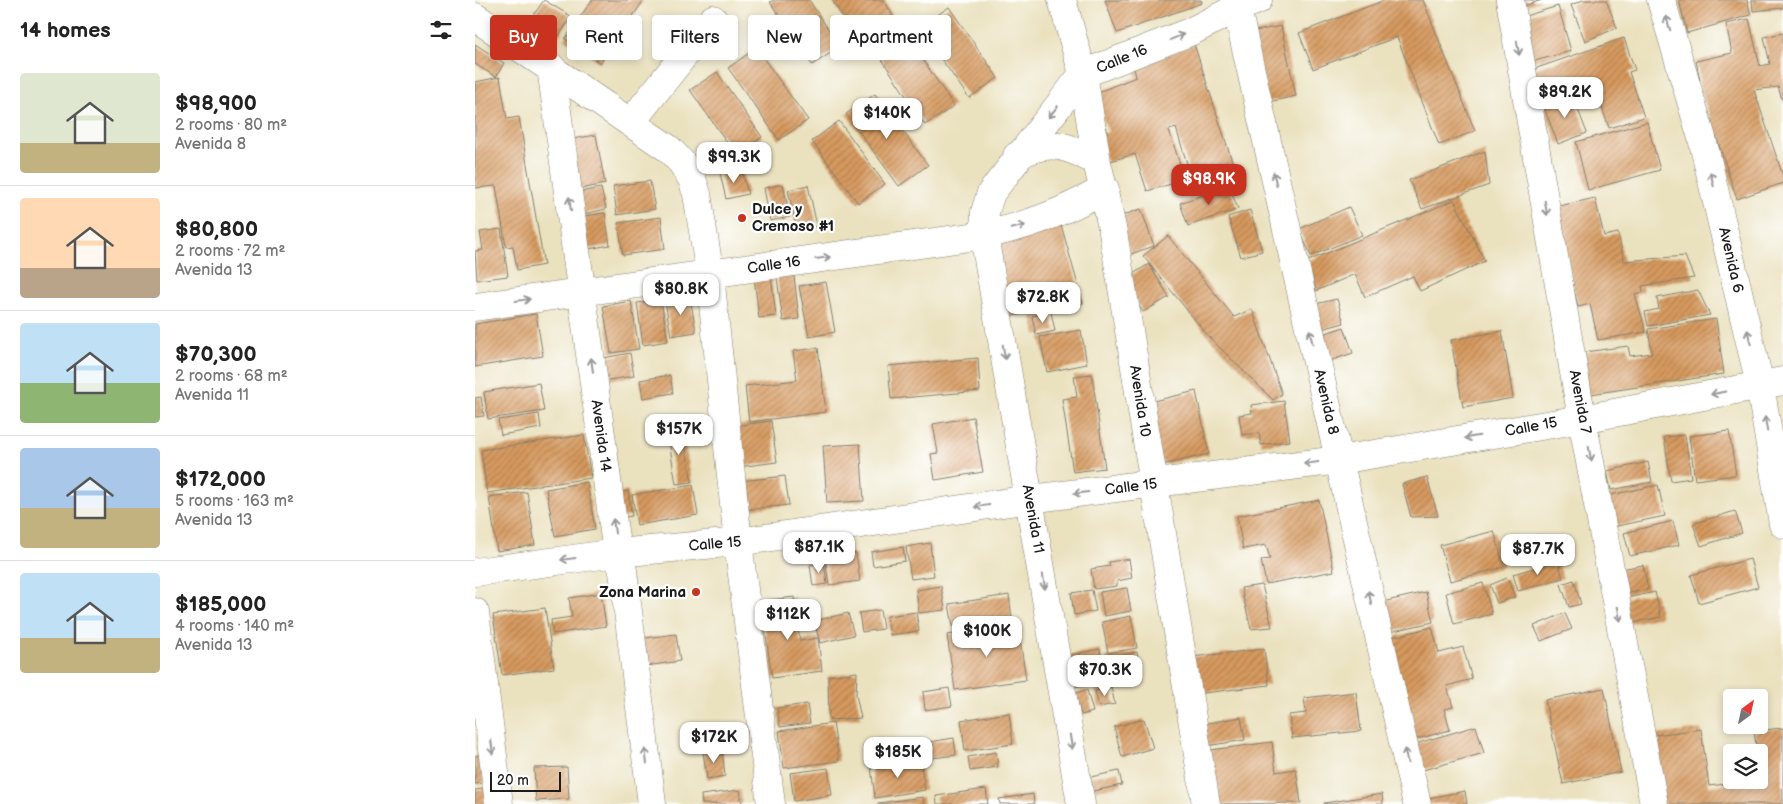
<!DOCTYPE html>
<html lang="en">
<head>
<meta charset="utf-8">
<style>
	body { margin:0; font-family:"Balsamiq Sans",sans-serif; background:#f6f6f6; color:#222; height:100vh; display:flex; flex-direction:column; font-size:19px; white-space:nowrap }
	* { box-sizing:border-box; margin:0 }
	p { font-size:16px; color:#767676 }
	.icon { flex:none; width:28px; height:28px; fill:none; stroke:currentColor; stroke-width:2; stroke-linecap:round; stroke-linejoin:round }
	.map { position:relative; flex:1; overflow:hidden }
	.drawer { display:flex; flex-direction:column; background:#fff; width:475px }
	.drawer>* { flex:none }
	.banner { position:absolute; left:15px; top:15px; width:475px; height:45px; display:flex; gap:10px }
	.needle { width:32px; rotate:33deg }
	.tools { position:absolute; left:1248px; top:689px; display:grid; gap:10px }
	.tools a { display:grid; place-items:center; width:45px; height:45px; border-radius:5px; background:#fff; box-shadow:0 2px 8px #0003; font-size:25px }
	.scale { position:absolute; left:15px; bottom:12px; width:71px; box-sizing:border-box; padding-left:5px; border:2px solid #1c1c1c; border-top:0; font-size:14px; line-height:18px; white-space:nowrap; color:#1c1c1c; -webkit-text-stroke:4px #fff; paint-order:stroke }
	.price { position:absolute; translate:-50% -42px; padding:0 11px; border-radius:10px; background:#fff; color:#222; font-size:16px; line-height:32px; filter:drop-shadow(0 1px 2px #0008) }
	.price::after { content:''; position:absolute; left:50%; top:30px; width:15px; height:11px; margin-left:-8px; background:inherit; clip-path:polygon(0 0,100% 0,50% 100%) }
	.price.selected { background:#c8321e; color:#fff }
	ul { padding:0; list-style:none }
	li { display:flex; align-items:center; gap:15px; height:125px; padding:0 20px }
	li+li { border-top:1px solid #e0e0e0 }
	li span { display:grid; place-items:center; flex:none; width:140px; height:100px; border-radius:5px; color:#555 }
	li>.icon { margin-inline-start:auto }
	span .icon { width:60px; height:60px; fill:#fffc; stroke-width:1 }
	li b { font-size:21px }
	h2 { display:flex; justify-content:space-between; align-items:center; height:60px; padding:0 20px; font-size:21px }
	.pill { padding:0 18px; border-radius:5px; background:#fff; box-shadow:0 2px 8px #0003; font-size:18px; line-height:45px }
	.pill.selected { background:#c8321e; color:#fff }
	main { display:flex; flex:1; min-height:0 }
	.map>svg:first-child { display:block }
	.building { fill:url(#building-hatch) }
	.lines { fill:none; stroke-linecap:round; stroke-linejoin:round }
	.minor-casing { stroke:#837e6d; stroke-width:29 }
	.minor { stroke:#fff; stroke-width:28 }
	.oneway { stroke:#999 }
	.poi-dot { fill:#c8321e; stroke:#fff; stroke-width:2 }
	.labels { text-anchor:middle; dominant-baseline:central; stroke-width:4.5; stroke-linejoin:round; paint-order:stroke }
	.street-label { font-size:15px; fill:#1c1c1c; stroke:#fff }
	.poi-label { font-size:15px; font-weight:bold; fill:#1c1c1c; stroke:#fff; text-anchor:start }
</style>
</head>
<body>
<main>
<section class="drawer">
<h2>14 homes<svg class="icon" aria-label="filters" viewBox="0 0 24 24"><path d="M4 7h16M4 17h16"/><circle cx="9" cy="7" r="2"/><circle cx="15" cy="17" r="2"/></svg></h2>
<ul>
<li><span style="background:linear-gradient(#dfe7d0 70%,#c2b280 0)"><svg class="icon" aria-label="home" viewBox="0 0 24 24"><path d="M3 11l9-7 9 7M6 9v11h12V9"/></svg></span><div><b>$98,900</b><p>2 rooms · 80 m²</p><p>Avenida 8</p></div></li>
<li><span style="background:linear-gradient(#ffd9b3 70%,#b9a48a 0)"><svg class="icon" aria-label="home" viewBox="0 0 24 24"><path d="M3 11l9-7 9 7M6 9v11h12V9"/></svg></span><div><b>$80,800</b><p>2 rooms · 72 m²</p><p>Avenida 13</p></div></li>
<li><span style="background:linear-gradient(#bfe0f5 60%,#8fb573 0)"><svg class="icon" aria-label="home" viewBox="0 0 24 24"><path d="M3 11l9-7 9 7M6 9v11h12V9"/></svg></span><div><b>$70,300</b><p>2 rooms · 68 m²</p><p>Avenida 11</p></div></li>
<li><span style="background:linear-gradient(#a9c7e8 60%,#c2b280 0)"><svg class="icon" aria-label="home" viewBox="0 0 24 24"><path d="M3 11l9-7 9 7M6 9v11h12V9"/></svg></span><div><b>$172,000</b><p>5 rooms · 163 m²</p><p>Avenida 13</p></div></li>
<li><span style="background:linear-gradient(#bfe0f5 65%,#c2b280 0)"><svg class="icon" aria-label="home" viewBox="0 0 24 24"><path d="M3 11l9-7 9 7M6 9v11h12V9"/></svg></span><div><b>$185,000</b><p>4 rooms · 140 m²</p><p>Avenida 13</p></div></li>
</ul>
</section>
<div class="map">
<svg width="1308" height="804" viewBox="0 0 1308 804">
	<defs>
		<pattern id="building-hatch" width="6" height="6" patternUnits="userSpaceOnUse" patternTransform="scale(1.25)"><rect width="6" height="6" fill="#d79a5f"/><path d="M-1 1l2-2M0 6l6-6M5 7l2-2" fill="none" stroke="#ae7d4e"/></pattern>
	</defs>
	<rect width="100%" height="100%" fill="#fff"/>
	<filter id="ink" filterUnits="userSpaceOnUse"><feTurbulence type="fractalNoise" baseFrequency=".02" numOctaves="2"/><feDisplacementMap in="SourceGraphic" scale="10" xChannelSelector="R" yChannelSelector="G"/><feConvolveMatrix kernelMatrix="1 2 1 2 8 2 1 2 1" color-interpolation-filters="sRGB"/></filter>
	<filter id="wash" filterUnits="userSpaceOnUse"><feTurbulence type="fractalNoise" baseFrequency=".0096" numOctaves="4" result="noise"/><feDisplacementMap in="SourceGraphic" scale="20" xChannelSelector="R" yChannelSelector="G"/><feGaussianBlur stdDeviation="1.12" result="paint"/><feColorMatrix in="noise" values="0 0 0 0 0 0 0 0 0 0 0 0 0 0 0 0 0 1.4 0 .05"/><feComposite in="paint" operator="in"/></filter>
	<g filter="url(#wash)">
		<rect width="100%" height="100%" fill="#eae1be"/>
		<g id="blocks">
			<!-- building -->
			<path class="building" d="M69,0L97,17L80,41L53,23Z
				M117,0H169L125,63L90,39Z
				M299,0H334L365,47L337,65L295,2Z
				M357,0H409L418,16L381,39Z
				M630,0H726L727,3L642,33Z
				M910,0H948L1000,131L964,145L922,37L838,69L824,33Z
				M1042,0H1067L1043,8Z
				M1108,0H1131L1142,28L1110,41L1096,5Z
				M1204,0H1272L1276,15L1212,33Z
				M1277,0H1308V8L1278,11Z
				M1083,6L1096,51L1056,62L1047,17Z
				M474,7L523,78L494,98L444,28Z
				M1274,19L1285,66L1295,64L1289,37L1308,33V102L1303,87L1279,90L1308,176V183L1262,199L1223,82L1225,80L1221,61L1257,53L1251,24Z
				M806,26L821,96L789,103L775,32Z
				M1149,38L1160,70L1154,72L1169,117L1134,128L1119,84L1067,101L1056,70Z
				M434,39L479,106L450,125L406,58Z
				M0,44L29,63L21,77L0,64Z
				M719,44L760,170L718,183L701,128L694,130L710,180L672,191L660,154L632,162L625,136L633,132L618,94L661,77L659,68Z
				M281,48L333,120L304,140L253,68Z
				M242,72L287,137L261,155L215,90Z
				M25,77L32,119L44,117L69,265L42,270L38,246L31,247L21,186L1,188L0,181V82Z
				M400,94L453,165L424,186L371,114Z
				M1097,94L1112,133L1083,144L1068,105Z
				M364,121L410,184L383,203L337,141Z
				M1172,122L1185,170L1113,190L1101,142Z
				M121,135L130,184L101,190L91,140Z
				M1010,151L1014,185L947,209L934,180Z
				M266,168L273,194L251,199L245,173Z
				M175,181L180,209L142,215L138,186Z
				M308,184L315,217L295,221L289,188Z
				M333,185L342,226L322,231L313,190Z
				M754,186L763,209L713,226L705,203Z
				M126,188L131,209L109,214L104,192Z
				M1120,198L1129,236L1143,233L1149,261L1210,256L1219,278L1167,286L1168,292L1160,294L1171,332L1123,340L1115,304L1103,307L1080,207Z
				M979,200L1010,261L945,291L938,276L890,297L880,274L841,291L833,261Z
				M874,207L887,235L836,256L824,229Z
				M666,209L679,246L656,254L643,217Z
				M775,210L787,251L766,257L753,217Z
				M130,213L135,245L108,250L102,217Z
				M186,217L190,249L148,255L143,223Z
				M585,221L608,303L532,317L517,237Z
				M26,229L33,276L2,280L0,251L8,250L5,232Z
				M693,236L759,317L777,309L807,394L798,400L734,337L668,256Z
				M674,264L694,297L668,312L648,280Z
				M296,275L301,316L284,318L279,277Z
				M319,276L324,319L308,321L302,278Z
				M351,282L360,332L334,337L324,286Z
				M1223,290L1235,315L1173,326L1170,312L1184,309L1182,298Z
				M215,296L221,332L196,336L190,301Z
				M862,299L869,323L843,330L836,305Z
				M186,300L193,341L168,345L162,303Z
				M156,301L164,349L136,353L128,306Z
				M576,312L580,331L561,335L557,316Z
				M61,314L68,356L0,367V324Z
				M1241,319L1249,374L1109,395L1103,353L1153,346L1155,356L1177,353L1173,329Z
				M869,327L878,353L854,361L845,335Z
				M606,330L612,364L572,372L565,337Z
				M1027,331L1038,398L988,407L976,340Z
				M343,348L351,412L274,422L270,386L322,380L318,351Z
				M155,353L159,376L127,381L123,359Z
				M503,358L505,391L416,399L413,366Z
				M617,374L630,468L598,472L587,399L602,397L599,376Z
				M195,375L198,393L168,398L165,380Z
				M64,383L69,411L13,419L9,392Z
				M721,391L734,454L691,464L685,460L670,403Z
				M6,397L9,416L0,417V398Z
				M809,401L815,441L786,445L784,433L767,435L764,415L777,413L776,405Z
				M64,414L66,428L26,435L23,420Z
				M498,417L508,472L460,480L456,454L463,453L458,424Z
				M296,421L302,462L263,467L258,426Z
				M207,427L217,482L201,484L192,429Z
				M1254,431L1261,475L1220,480L1214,436Z
				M109,435L116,478L12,493L6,450Z
				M1210,435L1216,478L1196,481L1189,437Z
				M385,444L389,501L352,503L348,446Z
				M1173,462L1177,482L1136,490L1132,471Z
				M310,476L314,505L268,510L265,481Z
				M952,477L963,516L936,517L927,484Z
				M112,482L120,529L80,536L71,489Z
				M218,485L223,515L162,525L157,495Z
				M1183,485L1190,516L1133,528L1126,497Z
				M153,491L157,516L143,518L139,493Z
				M52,492L60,545L22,551L14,497Z
				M844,500L859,571L791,584L786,560L795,559L791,545L768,549L762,516Z
				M1260,511L1267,533L1226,546L1218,524Z
				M1198,521L1204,545L1155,556L1149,533Z
				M1019,531L1029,567L975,581L965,545Z
				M455,543L459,576L436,579L431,547Z
				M428,547L430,561L398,566L396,552Z
				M381,553L385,581L354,585L350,558Z
				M654,559L657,578L642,581V586L619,589L616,569L635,566L634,562Z
				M1275,559L1283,587L1224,603L1216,575Z
				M1083,561L1088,578L1043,591L1038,574Z
				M349,563L352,584L338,586L335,565Z
				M1168,565L1173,589L1146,595L1141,570Z
				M1032,578L1040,597L1022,603L1015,585Z
				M1099,580L1106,604L1094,607L1086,584Z
				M1008,583L1017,614L979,624L971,593Z
				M787,585L797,627L776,629L766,588Z
				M466,586L470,610L444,613L441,590Z
				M652,588L656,611L629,616L625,592Z
				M617,590L621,611L599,615L596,593Z
				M951,592L958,622L910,633L903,603Z
				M1180,592L1186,617L1153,624L1147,599Z
				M126,593L131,626L78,634L76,620L97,617L94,598Z
				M534,595L537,619L478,627L474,604Z
				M319,597L325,641L343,638L347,671L297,678L286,601Z
				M70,608L79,668L27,675L18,615Z
				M405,610L408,629L387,632L384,613Z
				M441,612L444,631L415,635L412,616Z
				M373,613L379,635L345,643L339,621Z
				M1090,613L1097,629L1066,641L1059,626Z
				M656,616L662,648L633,653L627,622Z
				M543,625L551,680L480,690L472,635Z
				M957,627L964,653L988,647L997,679L972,686L978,707L969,709L975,730L931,742L914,638Z
				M201,634L205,661L158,668L155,640Z
				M625,649L631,680L590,689L583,657Z
				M789,649L794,685L721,694L716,657Z
				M662,652L667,680L636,686L631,657Z
				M382,672L381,695L386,718L354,720L353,676Z
				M636,687L640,704L624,707L620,691Z
				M474,688L477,706L450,710L448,692Z
				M1129,688L1146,772L1088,784L1070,700Z
				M612,690L618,712L606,715L600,693Z
				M881,692L886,731L817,738L814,715L831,713L829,698Z
				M332,704L335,723L305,727L302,708Z
				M534,713L538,744L490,751L486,720Z
				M766,717L770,740L731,746L727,724Z
				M669,719L678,748L647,757L639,727Z
				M358,723L364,761L309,768L304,731Z
				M1001,726L1009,753L941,772L933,746Z
				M1308,728V804H1188L1179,735L1226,729L1234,786L1285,780L1284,752H1282L1279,731Z
				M479,738L481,755L450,759L448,743Z
				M797,742L801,772L821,769L826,803L736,804L728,751Z
				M247,749L250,776L232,779L228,752Z
				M521,752L523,767L495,771L493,757Z
				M6,755L9,783L0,784V756Z
				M445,760L450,790L400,798L396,767Z
				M92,767L94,799L61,801L59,768Z
				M353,768L357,795L319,801L315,773Z
				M644,771L647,785L609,793L606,779Z
				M14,788L16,804H0V790Z
				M511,789L513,804H462L461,796Z
				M265,790L267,804H227L226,795Z
				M990,791L992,804H949L948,799Z
				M558,794L559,804H525L524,799Z
				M907,794L908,804H849V803Z
				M448,797L449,804H403V803Z"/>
		</g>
	</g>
	<g filter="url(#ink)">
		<use href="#blocks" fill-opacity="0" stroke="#837e6d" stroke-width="1"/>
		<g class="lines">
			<!-- minor casing -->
			<g class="minor-casing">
				<path id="minor" d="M587,0L608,74L622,162L638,232L731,804
					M760,0L942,804
					M1035,0L1107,419L1179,804
					M1186,0L1227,138L1285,385L1308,524
					M0,17L194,149L207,163L217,179L222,194L235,275L263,542L296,804
					M76,67L142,553L148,571L177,804
					M156,122L238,19
					M542,156C574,138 592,145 622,162
					M0,307L509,235C557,225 587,212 630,189
					M0,572L142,553L263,542L555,499L864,460L1107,419L1308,381
					M0,612L24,804
					M606,804L509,235L510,212L516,193L608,74L717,31L762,8L783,0"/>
			</g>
			<!-- minor -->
			<use href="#minor" class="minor"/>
		</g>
		<!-- one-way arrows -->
		<defs><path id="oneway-shaft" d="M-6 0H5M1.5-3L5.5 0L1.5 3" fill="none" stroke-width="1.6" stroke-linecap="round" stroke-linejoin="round" transform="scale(1.25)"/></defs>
		<g class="oneway">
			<use href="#oneway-shaft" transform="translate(1193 23) rotate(-107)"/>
			<use href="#oneway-shaft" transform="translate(702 37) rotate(-22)"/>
			<use href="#oneway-shaft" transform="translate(1043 48) rotate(80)"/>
			<use href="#oneway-shaft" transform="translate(578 112) rotate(129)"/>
			<use href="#oneway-shaft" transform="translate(800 179) rotate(-103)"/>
			<use href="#oneway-shaft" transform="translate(1237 179) rotate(-103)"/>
			<use href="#oneway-shaft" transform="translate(95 204) rotate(-98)"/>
			<use href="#oneway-shaft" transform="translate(1071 208) rotate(80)"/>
			<use href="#oneway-shaft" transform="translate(543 227) rotate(-13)"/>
			<use href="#oneway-shaft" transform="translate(348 258) rotate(-8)"/>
			<use href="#oneway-shaft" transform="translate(48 300) rotate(-8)"/>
			<use href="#oneway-shaft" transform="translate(836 337) rotate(-103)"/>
			<use href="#oneway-shaft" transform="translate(1274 337) rotate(-103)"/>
			<use href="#oneway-shaft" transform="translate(529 352) rotate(80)"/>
			<use href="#oneway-shaft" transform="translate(117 365) rotate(-98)"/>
			<use href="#oneway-shaft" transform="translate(1243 393) rotate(169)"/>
			<use href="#oneway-shaft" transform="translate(1291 424) rotate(-99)"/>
			<use href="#oneway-shaft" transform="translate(997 437) rotate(170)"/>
			<use href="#oneway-shaft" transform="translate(1115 454) rotate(80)"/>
			<use href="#oneway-shaft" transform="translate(836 463) rotate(172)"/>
			<use href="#oneway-shaft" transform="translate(606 493) rotate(173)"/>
			<use href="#oneway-shaft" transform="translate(507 506) rotate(172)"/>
			<use href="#oneway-shaft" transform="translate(139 526) rotate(-98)"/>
			<use href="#oneway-shaft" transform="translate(93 559) rotate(172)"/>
			<use href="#oneway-shaft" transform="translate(569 582) rotate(81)"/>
			<use href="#oneway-shaft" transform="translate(895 598) rotate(-103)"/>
			<use href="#oneway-shaft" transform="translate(1144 614) rotate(80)"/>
			<use href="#oneway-shaft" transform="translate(596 742) rotate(81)"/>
			<use href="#oneway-shaft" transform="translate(17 747) rotate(83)"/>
			<use href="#oneway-shaft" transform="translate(171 756) rotate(-97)"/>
			<use href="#oneway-shaft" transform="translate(931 756) rotate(-103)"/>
		</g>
	</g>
	<!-- markers -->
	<g class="poi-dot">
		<circle cx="267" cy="218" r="5"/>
		<circle cx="221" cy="592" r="5"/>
	</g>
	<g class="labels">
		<!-- street labels -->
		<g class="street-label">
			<text transform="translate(647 59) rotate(-22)">Calle 16</text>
			<text transform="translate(1256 260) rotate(77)">Avenida 6</text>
			<text transform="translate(299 265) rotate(-8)">Calle 16</text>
			<text transform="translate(665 401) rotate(81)">Avenida 10</text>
			<text transform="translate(851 402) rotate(77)">Avenida 8</text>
			<text transform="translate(1105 402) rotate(79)">Avenida 7</text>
			<text transform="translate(1056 427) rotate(-10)">Calle 15</text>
			<text transform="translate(126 436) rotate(82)">Avenida 14</text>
			<text transform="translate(656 487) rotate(-7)">Calle 15</text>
			<text transform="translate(558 519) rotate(80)">Avenida 11</text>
			<text transform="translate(240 544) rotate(-5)">Calle 15</text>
		</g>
		<!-- poi labels -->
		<g class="poi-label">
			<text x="277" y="209">Dulce y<tspan x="277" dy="17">Cremoso #1</tspan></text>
			<text x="211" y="592" text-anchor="end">Zona Marina</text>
		</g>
	</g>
</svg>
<div class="tools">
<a><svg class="needle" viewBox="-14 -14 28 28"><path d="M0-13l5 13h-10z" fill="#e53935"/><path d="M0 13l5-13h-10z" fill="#767676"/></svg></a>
<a><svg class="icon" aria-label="layers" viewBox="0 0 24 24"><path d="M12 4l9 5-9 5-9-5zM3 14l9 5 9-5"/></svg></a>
</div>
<div class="scale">20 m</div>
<b class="price" style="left:1090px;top:119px">$89.2K</b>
<b class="price" style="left:412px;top:140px">$140K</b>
<b class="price" style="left:259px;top:184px">$99.3K</b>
<b class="price selected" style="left:734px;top:206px">$98.9K</b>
<b class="price" style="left:206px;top:316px">$80.8K</b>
<b class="price" style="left:568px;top:324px">$72.8K</b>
<b class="price" style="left:204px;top:456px">$157K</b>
<b class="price" style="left:344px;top:574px">$87.1K</b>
<b class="price" style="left:1063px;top:576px">$87.7K</b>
<b class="price" style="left:313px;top:641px">$112K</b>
<b class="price" style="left:512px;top:658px">$100K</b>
<b class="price" style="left:630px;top:697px">$70.3K</b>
<b class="price" style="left:239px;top:764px">$172K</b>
<b class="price" style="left:423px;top:779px">$185K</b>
<div class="banner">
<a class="pill selected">Buy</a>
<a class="pill">Rent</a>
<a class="pill">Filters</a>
<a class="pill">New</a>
<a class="pill">Apartment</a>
</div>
</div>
</main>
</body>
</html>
